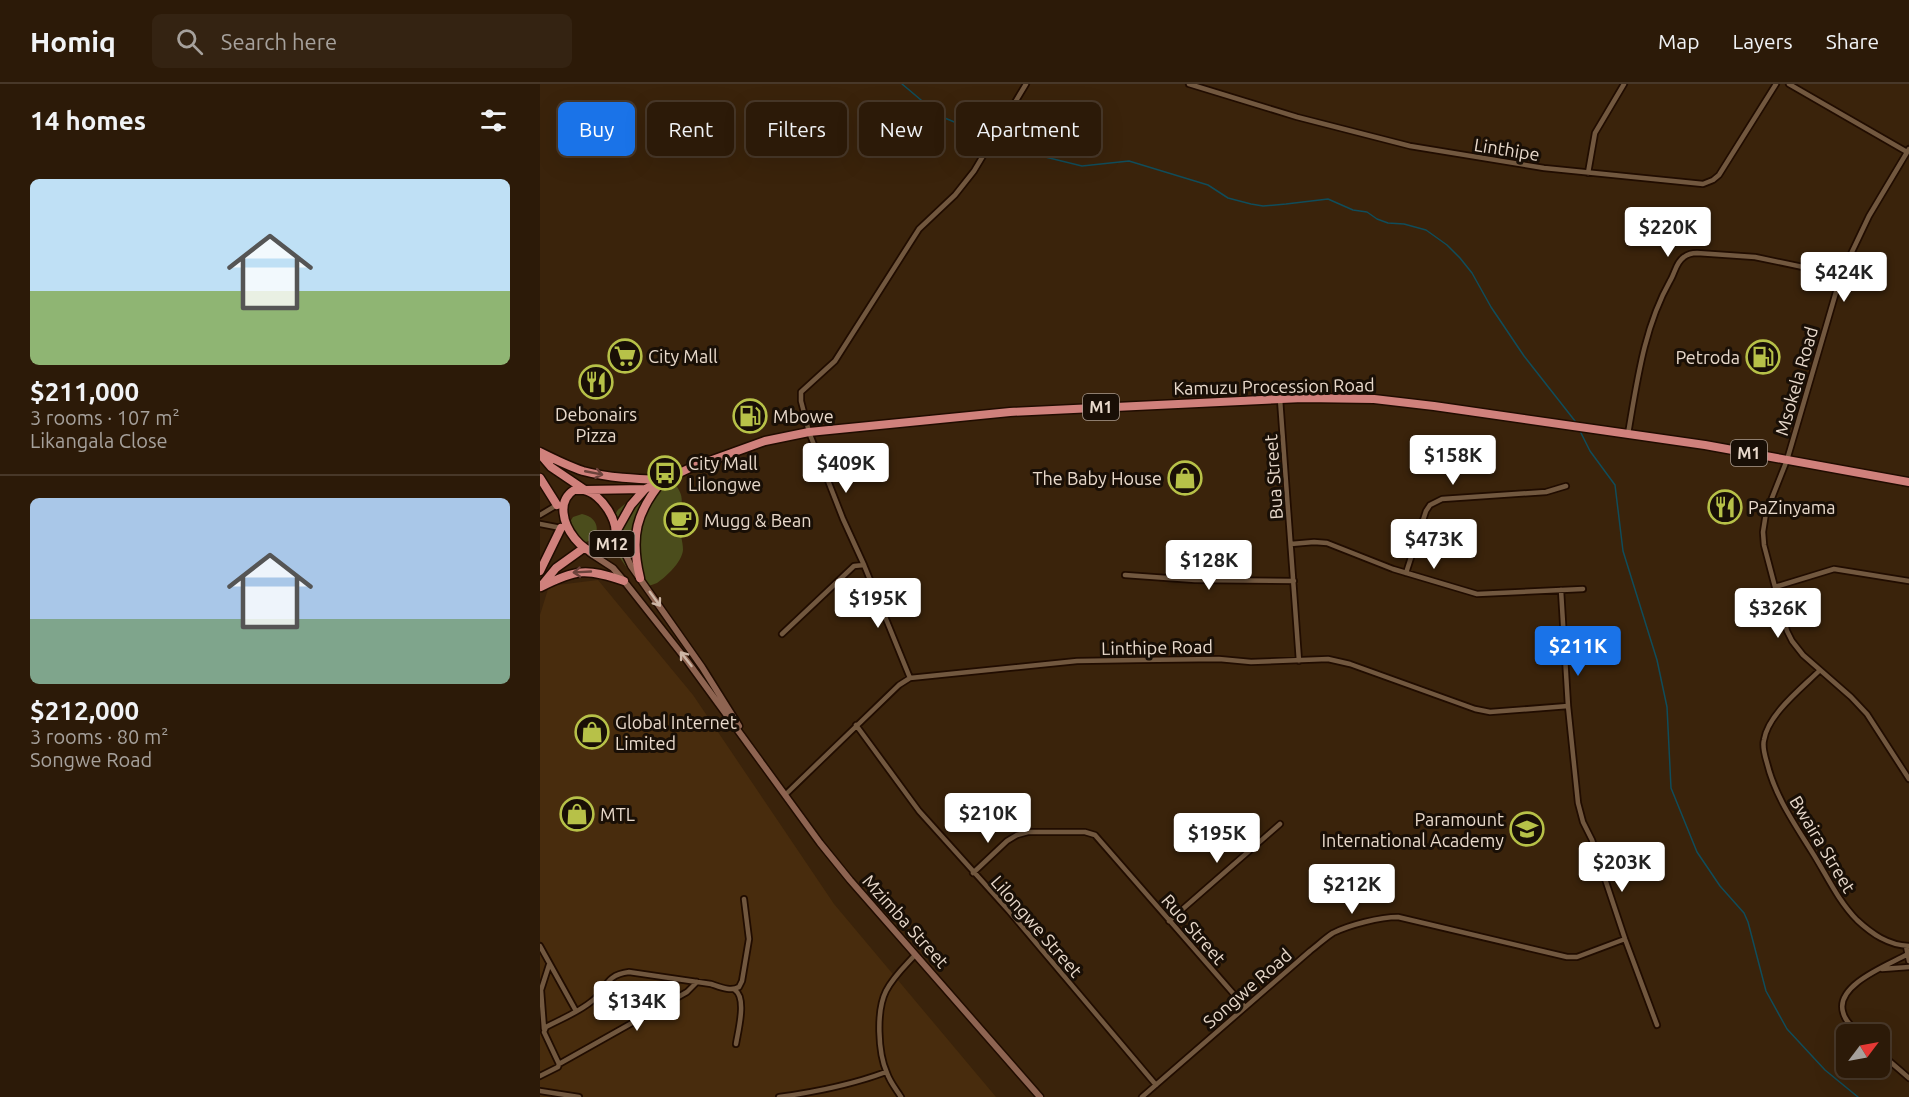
<!DOCTYPE html>
<html lang="en">
<head>
<meta charset="utf-8">
<style>
	body { margin:0; font-family:Ubuntu,sans-serif; background:#342312; color:#f1f3f6; height:100vh; display:flex; flex-direction:column; font-size:22px; white-space:nowrap }
	* { box-sizing:border-box; margin:0 }
	p { font-size:20px; color:#a6a19c }
	.icon { flex:none; width:33px; height:33px; fill:none; stroke:currentColor; stroke-width:2; stroke-linecap:round; stroke-linejoin:round }
	.map { position:relative; flex:1; overflow:hidden }
	.details { display:flex; flex-direction:column; background:#2c1a08; width:540px }
	.details>* { flex:none }
	.hud { position:absolute; left:18px; top:18px; width:570px; height:54px; display:flex; gap:12px }
	.needle { width:39px; rotate:58deg }
	.tools { position:absolute; left:1296px; top:940px; display:grid; gap:12px }
	.tools a { display:grid; place-items:center; width:54px; height:54px; border-radius:9px; background:#2c1a08; box-shadow:0 6px 24px #0002,0 0 0 2px #483829; font-size:30px }
	.price { position:absolute; translate:-50% -51px; padding:0 14px; border-radius:6px; background:#fff; color:#222; font-size:20px; line-height:39px; filter:drop-shadow(0 2px 3px #0008) }
	.price::after { content:''; position:absolute; left:50%; top:36px; width:18px; height:14px; margin-left:-9px; background:inherit; clip-path:polygon(0 0,100% 0,50% 100%) }
	.price.current { background:#1a73e8; color:#fff }
	ul { padding:0; list-style:none }
	li { display:grid; align-content:center; gap:12px; height:318px; padding:0 30px }
	li+li { border-top:2px solid #483829 }
	li span { display:grid; place-items:center; height:186px; border-radius:9px; color:#555 }
	li>.icon { margin-inline-start:auto }
	span .icon { width:108px; height:108px; fill:#fffc; stroke-width:1 }
	li b { font-size:26px }
	h2 { display:flex; justify-content:space-between; align-items:center; height:72px; padding:0 30px; font-size:26px }
	.chip { padding:0 21px; border-radius:9px; background:#2c1a08; box-shadow:0 6px 24px #0002,0 0 0 2px #483829; font-size:21px; line-height:54px }
	.chip.current { background:#1a73e8; color:#fff }
	header { display:flex; align-items:center; gap:36px; box-sizing:border-box; height:84px; padding:0 30px; background:#2c1a08; border-bottom:2px solid #483829 }
	header strong { font-size:28px }
	nav { display:flex; gap:33px; margin-inline-start:auto; font-size:21px }
	.search { width:420px; height:54px; background:#342312; display:flex; align-items:center; gap:15px; box-sizing:border-box; padding:0 21px; border-radius:9px; color:#a6a19c; font-size:22px }
	main { display:flex; flex:1; min-height:0 }
	.map>svg:first-child { display:block }
	.built { fill:#482c0d }
	.green { fill:#4b4d1c }
	.lines { fill:none; stroke-linecap:round; stroke-linejoin:round }
	.stream { stroke:#104d5b; stroke-width:1.5 }
	.street-casing { stroke:#200c00; stroke-width:8 }
	.secondary-casing { stroke:#200c00; stroke-width:9 }
	.highway-casing { stroke:#200c00; stroke-width:11 }
	.street { stroke:#72583f; stroke-width:4.5 }
	.secondary { stroke:#8e6451; stroke-width:6 }
	.highway { stroke:#d0817c; stroke-width:8 }
	.oneway { stroke:#6b423b }
	.oneway2 { stroke:#cdb6a6 }
	.labels { text-anchor:middle; dominant-baseline:central; stroke-width:6; stroke-linejoin:round; paint-order:stroke }
	.shield { fill:#190f06; stroke:#aa9c90; stroke-width:1.5 }
	.shield-label { font-size:16px; font-weight:bold; fill:#e8d9cb }
	.street-label { font-size:18px; fill:#e8d9cb; stroke:#190f06 }
	.poi-label { font-size:18px; fill:#e8d9cb; stroke:#190f06; text-anchor:start }
</style>
</head>
<body>
<header>
<strong>Homiq</strong>
<div class="search"><svg class="icon" aria-label="search" viewBox="0 0 24 24"><circle cx="10" cy="10" r="6"/><path d="M15 15l6 6"/></svg>Search here</div>
<nav><a>Map</a><a>Layers</a><a>Share</a></nav>
</header>
<main>
<section class="details">
<h2>14 homes<svg class="icon" aria-label="filters" viewBox="0 0 24 24"><path d="M4 7h16M4 17h16"/><circle cx="9" cy="7" r="2"/><circle cx="15" cy="17" r="2"/></svg></h2>
<ul>
<li><span style="background:linear-gradient(#bfe0f5 60%,#8fb573 0)"><svg class="icon" aria-label="home" viewBox="0 0 24 24"><path d="M3 11l9-7 9 7M6 9v11h12V9"/></svg></span><div><b>$211,000</b><p>3 rooms · 107 m²</p><p>Likangala Close</p></div></li>
<li><span style="background:linear-gradient(#a9c7e8 65%,#7fa58c 0)"><svg class="icon" aria-label="home" viewBox="0 0 24 24"><path d="M3 11l9-7 9 7M6 9v11h12V9"/></svg></span><div><b>$212,000</b><p>3 rooms · 80 m²</p><p>Songwe Road</p></div></li>
</ul>
</section>
<div class="map">
<svg width="1369" height="1013" viewBox="0 0 1369 1013">
	<rect width="100%" height="100%" fill="#3a230b"/>
	<!-- built -->
	<path class="built" d="M58,496L153,611L294,820L456,1013H0V531L9,502Z"/>
	<!-- green -->
	<path class="green" d="M134,399C147,414 140,421 139,438C139,447 143,457 143,466C142,478 126,493 117,499C113,501 107,502 103,503C87,484 63,460 75,433C75,431 77,426 79,425C92,412 118,405 134,399Z
		M42,430C63,434 61,458 40,459L28,441L33,433Z"/>
	<g class="lines">
		<!-- stream -->
		<path class="stream" d="M362,0L400,32L450,53
			M456,55L493,70L542,82L589,77L668,101L688,114L711,120L723,122L746,120L788,115L813,126L827,128L837,135L848,139L864,140L886,146L907,161L920,174L932,189L951,223L984,272L1035,337
			M1040,347L1050,367L1075,401L1083,467L1117,576L1127,623L1131,704L1157,768L1180,802L1204,829L1208,838L1226,907L1247,945L1285,986L1318,1013"/>
		<!-- street casing -->
		<g class="street-casing">
			<path id="street" d="M649,0L757,33L870,62L1004,84L1163,100L1173,96L1179,91L1236,0
				M1249,0L1367,68
				M1369,65L1329,132L1301,191L1247,376L1226,429L1223,448L1224,461L1235,503L1247,547L1252,557L1263,571L1311,613L1327,630L1369,695
				M1048,89L1055,49L1084,0
				M740,315L759,577
				M1088,350C1097,298 1104,243 1130,197C1135,189 1136,178 1144,173C1148,170 1152,169 1157,169L1215,173L1301,191
				M0,431L17,421
				M0,440L21,444
				M751,460L774,458L787,459L853,485L937,510L1043,505
				M324,481L303,435L269,348L261,317V308L295,277L379,145L415,111L434,87L486,0
				M866,489L886,427L890,421L902,415L1006,408L1026,402
				M585,491L655,496L754,497
				M1235,503L1294,485L1369,497
				M1021,506L1028,622L1038,719L1043,738L1052,756L1085,855L1117,941
				M242,550L314,482L324,481L370,594
				M1280,586C1262,604 1228,630 1224,656C1222,663 1225,672 1227,679C1235,712 1254,739 1272,768C1286,790 1298,817 1317,836C1332,850 1348,861 1369,862
				M316,641L379,727L469,827L616,1001
				M245,711L359,601L370,594L537,577L598,576L679,575L711,578L788,575L810,580L935,625L950,628L1028,622
				M433,789L467,757L477,751L488,748H545L555,751L705,923
				M629,837L740,740
				M0,862L36,927
				M1366,862L1369,877
				M1342,885L1369,883
				M195,906C207,914 198,947 196,960
				M4,945L1,906L9,881
				M1320,951C1314,944 1305,938 1303,928C1295,901 1348,881 1366,871
				M1340,969L1369,994
				M19,980L147,908L157,898
				M0,992L18,983L19,980L4,948L6,943C21,935 39,928 52,917C67,906 64,891 89,888L171,900C180,903 191,908 199,903L202,897L209,855L204,815
				M0,1007L39,1013
				M239,1013C276,1008 311,1001 346,988
				M361,1013C356,1005 350,998 347,989C338,969 336,927 346,907C353,893 365,882 375,871
				M602,1013L770,867C778,861 785,854 793,849C809,841 840,833 858,833L1027,873H1037L1085,855"/>
		</g>
		<!-- secondary casing -->
		<g class="secondary-casing">
			<path id="secondary" d="M77,446L83,465L91,482L162,583L199,642
				M50,469L73,484L84,497L148,578L280,759L310,796L500,1013"/>
		</g>
		<!-- highway casing -->
		<g class="highway-casing">
			<path id="highway" d="M0,368C14,375 28,382 43,387C69,394 96,395 123,396C96,428 90,453 100,494
				M0,370L11,383L45,406L105,405
				M0,394L17,421
				M34,406C37,406 41,406 44,406C61,409 81,439 74,456C57,497 0,428 34,406Z
				M77,446L91,421L105,405L150,384L189,370L225,357L269,348L470,328L763,314L834,315L894,322L1165,361L1369,398
				M0,487L21,444
				M2,501L16,484L41,466
				M1,503C37,485 46,484 84,497"/>
		</g>
		<!-- street -->
		<use href="#street" class="street"/>
		<!-- secondary -->
		<use href="#secondary" class="secondary"/>
		<!-- highway -->
		<use href="#highway" class="highway"/>
	</g>
	<!-- one-way arrows -->
	<defs><path id="oneway-shaft" d="M-6 0H5M1.5-3L5.5 0L1.5 3" fill="none" stroke-width="1.6" stroke-linecap="round" stroke-linejoin="round" transform="scale(1.5)"/></defs>
	<g class="oneway">
		<use href="#oneway-shaft" transform="translate(54 389) rotate(11)"/>
		<use href="#oneway-shaft" transform="translate(42 488) rotate(177)"/>
	</g>
	<g class="oneway2">
		<use href="#oneway-shaft" transform="translate(115 515) rotate(54)"/>
		<use href="#oneway-shaft" transform="translate(146 575) rotate(-128)"/>
	</g>
	<!-- icons -->
	<defs>
		<g id="supermarket-ring" transform="scale(1.725)"><circle r="9.5" fill="#190f06" stroke="#b7c148" stroke-width="1.5"/><path d="M-6-5.5h2.5l.6 2H6L4.5 2H-2.5L-4.4-4H-6ZM-1.5 3.2a1.3 1.3 0 1 0 .1 0ZM3 3.2a1.3 1.3 0 1 0 .1 0Z" fill="#b7c148"/></g>
		<g id="fuel-ring" transform="scale(1.725)"><circle r="9.5" fill="#190f06" stroke="#b7c148" stroke-width="1.5"/><path d="M-5.5-6h7V0h2V4h1.3V-2.5L3-4.5l.8-.8L6-3V5H2.5V1h-1V6h-7ZM-4.2-4.7v3.2H.2V-4.7Z" fill="#b7c148"/></g>
		<g id="restaurant-ring" transform="scale(1.725)"><circle r="9.5" fill="#190f06" stroke="#b7c148" stroke-width="1.5"/><path d="M-5-6h1v4h1v-4h1v4h1v-4h1v5L-1.5 .5V6h-2V.5L-5-1ZM5-6V6H3V1.5H1.5Q1.5-4 5-6Z" fill="#b7c148"/></g>
		<g id="bus-ring" transform="scale(1.725)"><circle r="9.5" fill="#190f06" stroke="#b7c148" stroke-width="1.5"/><path d="M-5-6H5V4H4V6H2V4H-2V6H-4V4H-5ZM-3.5-4V0h7V-4ZM-3.5 1.2v1.5H-2V1.2ZM2 1.2v1.5H3.5V1.2Z" fill="#b7c148"/></g>
		<g id="shop-ring" transform="scale(1.725)"><circle r="9.5" fill="#190f06" stroke="#b7c148" stroke-width="1.5"/><path d="M-5-2.5h2.3a2.7 3.5 0 0 1 5.4 0H5L5.5 6h-11ZM-1.5-2.5h3a1.5 2.3 0 0 0-3 0Z" fill="#b7c148"/></g>
		<g id="cafe-ring" transform="scale(1.725)"><circle r="9.5" fill="#190f06" stroke="#b7c148" stroke-width="1.5"/><path d="M-5.5-4.5H6V0H3Q3 3.5 0 3.5H-2.5Q-5.5 3.5-5.5 0ZM3-3.2v2h1.7v-2ZM-6 4.5H4V6H-6Z" fill="#b7c148"/></g>
		<g id="school-ring" transform="scale(1.725)"><circle r="9.5" fill="#190f06" stroke="#b7c148" stroke-width="1.5"/><path d="M0-5L7-2L0 1L-7-2ZM-4 1L0 2.5L4 1V4Q0 6-4 4Z" fill="#b7c148"/></g>
	</defs>
	<g fill-rule="evenodd">
		<use href="#supermarket-ring" x="85" y="272"/>
		<use href="#fuel-ring" x="1223" y="273"/>
		<use href="#restaurant-ring" x="56" y="298"/>
		<use href="#fuel-ring" x="210" y="332"/>
		<use href="#bus-ring" x="125" y="389"/>
		<use href="#shop-ring" x="645" y="394"/>
		<use href="#restaurant-ring" x="1185" y="423"/>
		<use href="#cafe-ring" x="141" y="436"/>
		<use href="#shop-ring" x="52" y="648"/>
		<use href="#shop-ring" x="37" y="730"/>
		<use href="#school-ring" x="987" y="745"/>
	</g>
	<g class="labels">
		<!-- shield labels -->
		<g class="shield">
			<rect x="543" y="310" width="36" height="26" rx="4.5"/>
			<rect x="1191" y="356" width="36" height="26" rx="4.5"/>
			<rect x="49.5" y="447" width="45" height="26" rx="4.5"/>
		</g>
		<g class="shield-label">
			<text x="561" y="323">M1</text>
			<text x="1209" y="369">M1</text>
			<text x="72" y="460">M12</text>
		</g>
		<!-- street labels -->
		<g class="street-label">
			<text transform="translate(967 65) rotate(9)">Linthipe</text>
			<text transform="translate(1256 297) rotate(-74)">Msokela Road</text>
			<text transform="translate(734 302) rotate(-1)">Kamuzu Procession Road</text>
			<text transform="translate(733 393) rotate(-94)">Bua Street</text>
			<text transform="translate(617 563) rotate(-1)">Linthipe Road</text>
			<text transform="translate(1283 760) rotate(59)">Bwaira Street</text>
			<text transform="translate(366 837) rotate(48)">Mzimba Street</text>
			<text transform="translate(497 842) rotate(49)">Lilongwe Street</text>
			<text transform="translate(654 845) rotate(49)">Ruo Street</text>
			<text transform="translate(707 904) rotate(-41)">Songwe Road</text>
		</g>
		<!-- poi labels -->
		<g class="poi-label">
			<text x="108" y="272">City Mall</text>
			<text x="1200" y="273" text-anchor="end">Petroda</text>
			<text x="56" y="330" text-anchor="middle">Debonairs<tspan x="56" dy="21">Pizza</tspan></text>
			<text x="233" y="332">Mbowe</text>
			<text x="148" y="379">City Mall<tspan x="148" dy="21">Lilongwe</tspan></text>
			<text x="622" y="394" text-anchor="end">The Baby House</text>
			<text x="1208" y="423">PaZinyama</text>
			<text x="164" y="436">Mugg &amp; Bean</text>
			<text x="75" y="638">Global Internet<tspan x="75" dy="21">Limited</tspan></text>
			<text x="60" y="730">MTL</text>
			<text x="964" y="735" text-anchor="end">Paramount<tspan x="964" dy="21">International Academy</tspan></text>
		</g>
	</g>
</svg>
<div class="tools">
<a><svg class="needle" viewBox="-14 -14 28 28"><path d="M0-13l5 13h-10z" fill="#e53935"/><path d="M0 13l5-13h-10z" fill="#a6a19c"/></svg></a>
</div>
<b class="price" style="left:1128px;top:174px">$220K</b>
<b class="price" style="left:1304px;top:219px">$424K</b>
<b class="price" style="left:913px;top:402px">$158K</b>
<b class="price" style="left:306px;top:410px">$409K</b>
<b class="price" style="left:894px;top:486px">$473K</b>
<b class="price" style="left:669px;top:507px">$128K</b>
<b class="price" style="left:338px;top:545px">$195K</b>
<b class="price" style="left:1238px;top:555px">$326K</b>
<b class="price current" style="left:1038px;top:593px">$211K</b>
<b class="price" style="left:448px;top:760px">$210K</b>
<b class="price" style="left:677px;top:780px">$195K</b>
<b class="price" style="left:1082px;top:809px">$203K</b>
<b class="price" style="left:812px;top:831px">$212K</b>
<b class="price" style="left:97px;top:948px">$134K</b>
<div class="hud">
<a class="chip current">Buy</a>
<a class="chip">Rent</a>
<a class="chip">Filters</a>
<a class="chip">New</a>
<a class="chip">Apartment</a>
</div>
</div>
</main>
</body>
</html>
